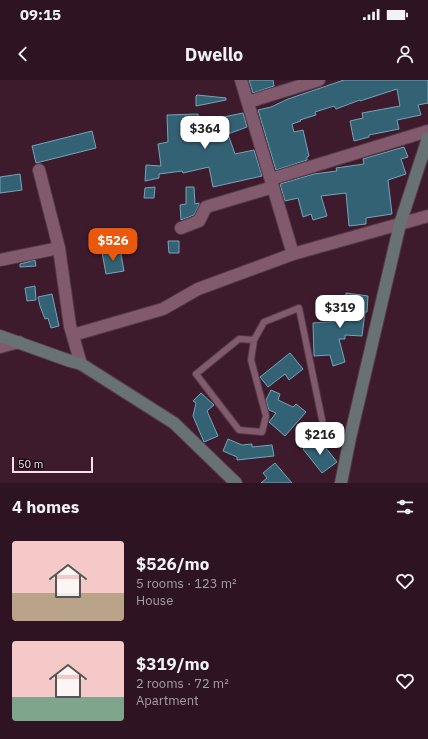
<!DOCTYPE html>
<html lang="en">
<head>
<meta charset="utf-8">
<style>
	body { margin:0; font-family:"IBM Plex Sans",sans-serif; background:#3a212f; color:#f1f3f6; height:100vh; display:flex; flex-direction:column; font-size:15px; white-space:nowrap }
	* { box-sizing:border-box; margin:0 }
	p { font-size:13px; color:#a79ea5 }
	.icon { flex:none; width:22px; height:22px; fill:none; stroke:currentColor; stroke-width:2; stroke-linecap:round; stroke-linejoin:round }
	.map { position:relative; height:403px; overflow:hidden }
	.side { display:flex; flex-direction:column; background:#2e1422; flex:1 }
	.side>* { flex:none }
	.scale { position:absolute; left:12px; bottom:10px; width:81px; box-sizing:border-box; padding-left:4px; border:2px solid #f8e1ec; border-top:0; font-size:11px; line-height:14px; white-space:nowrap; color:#f8e1ec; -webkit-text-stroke:3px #1b0b13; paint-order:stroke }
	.price { position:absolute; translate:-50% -34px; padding:0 9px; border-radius:8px; background:#fff; color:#222; font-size:13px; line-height:26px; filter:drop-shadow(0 1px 2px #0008) }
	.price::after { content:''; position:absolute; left:50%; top:24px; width:12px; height:9px; margin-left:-6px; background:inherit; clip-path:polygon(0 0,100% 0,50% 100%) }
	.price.on { background:#ea580c; color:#fff }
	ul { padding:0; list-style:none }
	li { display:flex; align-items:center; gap:12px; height:100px; padding:0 12px }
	li span { display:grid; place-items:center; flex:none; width:112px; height:80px; border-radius:4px; color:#555 }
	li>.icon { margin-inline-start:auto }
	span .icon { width:48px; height:48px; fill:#fffc; stroke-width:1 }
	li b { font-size:17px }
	h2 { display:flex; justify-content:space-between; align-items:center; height:48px; padding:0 12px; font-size:17px }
	.status { display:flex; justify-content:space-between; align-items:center; height:28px; padding:0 20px; background:#2e1422; direction:ltr }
	.status svg { height:11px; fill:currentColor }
	header { display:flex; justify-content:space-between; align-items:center; height:52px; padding:0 12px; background:#2e1422; font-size:18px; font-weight:700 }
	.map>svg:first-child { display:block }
	.building { fill:#346275; stroke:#75a4b9 }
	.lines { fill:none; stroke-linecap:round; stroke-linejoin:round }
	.lane-casing { stroke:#553949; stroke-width:8 }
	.street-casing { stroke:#553949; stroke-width:14 }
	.secondary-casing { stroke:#553949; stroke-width:14 }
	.lane { stroke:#825a6e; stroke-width:6 }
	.street { stroke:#825a6e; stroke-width:12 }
	.secondary { stroke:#687174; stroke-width:12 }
</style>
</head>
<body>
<div class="status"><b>09:15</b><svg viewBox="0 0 49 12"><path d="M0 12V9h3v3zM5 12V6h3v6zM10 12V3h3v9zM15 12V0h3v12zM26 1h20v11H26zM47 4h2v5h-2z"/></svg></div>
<header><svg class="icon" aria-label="back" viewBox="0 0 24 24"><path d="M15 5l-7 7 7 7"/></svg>Dwello<svg class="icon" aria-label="person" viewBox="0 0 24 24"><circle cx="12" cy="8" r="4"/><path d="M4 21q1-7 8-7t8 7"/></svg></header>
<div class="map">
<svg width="428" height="403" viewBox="0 0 428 403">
	<rect width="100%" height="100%" fill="#3d1b2d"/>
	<!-- building -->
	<path class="building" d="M249,0H273L274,6L253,13Z
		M344,0H428V23L418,25L421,35L397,40L399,49L369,55V57L354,61L350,41L363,38L362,33L400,26L397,9L360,21V20L336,29L334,26L315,32L316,35L300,40L301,41L292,44L294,52L303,50L309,76L307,77V80L276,90L258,30L271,27L288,19Z
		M197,15L226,18V20L196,26V16Z
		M243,33L247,47L228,54L235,74L254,70L262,96L213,107L209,87L183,93L182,91L159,94V98L145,101L146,85L161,86L158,64L168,62L167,35L198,34L199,42Z
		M92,51L96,68L36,83L32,66Z
		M404,67L408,77L401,79L406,94L388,100L392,134L366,138V144L349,146L346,113L321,116L327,136L313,140L311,134L303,137L298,118L285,121L280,104L314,94L337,91L336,88L364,84L363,79Z
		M20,94L22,110L0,113V97Z
		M155,107L154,118H144L145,108Z
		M186,107H194L195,124L199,123V125L194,135L181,140L180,125L186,124Z
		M168,161H179V173H169Z
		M120,169L124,191L106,194L102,172Z
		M35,180L36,186L20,187V184Z
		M35,206L36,220L27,221L25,208Z
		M346,213L368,216L367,232H365L362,256L345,255V259H339L345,282L333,286L330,275L314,276L313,243L343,241Z
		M52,214L59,246L51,248L48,238L45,239L40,226L38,217Z
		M290,273L303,289L289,300L285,294L268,307L260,297Z
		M271,310L280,314L278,320L293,327L296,324L306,332L285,356L269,342L276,333L269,330L266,320Z
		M201,313L214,325L207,331L218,356L204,362L193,336L196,323L193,321Z
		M318,358L337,382L322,393L303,369Z
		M228,359L242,365L252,364V367L272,365L274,376L237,380V377L223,371Z
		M275,383L292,403H261L267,398L263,393Z"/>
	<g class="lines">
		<!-- lane casing -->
		<g class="lane-casing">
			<path id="lane" d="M254,260L239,259L196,294L239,350L262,352L266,336L251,280L254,260L264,242L299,228L325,354L350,358"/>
		</g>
		<!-- street casing -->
		<g class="street-casing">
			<path id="street" d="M241,0L293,174
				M248,22L319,0
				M39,90L59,168L70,246L81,284
				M271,99L428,51
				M181,148L199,141L206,127L273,107
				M0,180L59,168
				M73,255L163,229L198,209L293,174L428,136
				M0,267L19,262"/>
		</g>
		<!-- secondary casing -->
		<g class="secondary-casing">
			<path id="secondary" d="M0,256L70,281L81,284L174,343L236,403
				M341,403L350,358L400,144L428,58"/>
		</g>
		<!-- lane -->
		<use href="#lane" class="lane"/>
		<!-- street -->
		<use href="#street" class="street"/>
		<!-- secondary -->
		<use href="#secondary" class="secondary"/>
	</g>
</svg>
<div class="scale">50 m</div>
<b class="price" style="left:205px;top:70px">$364</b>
<b class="price on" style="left:113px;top:182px">$526</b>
<b class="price" style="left:340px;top:249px">$319</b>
<b class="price" style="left:320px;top:376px">$216</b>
</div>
<section class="side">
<h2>4 homes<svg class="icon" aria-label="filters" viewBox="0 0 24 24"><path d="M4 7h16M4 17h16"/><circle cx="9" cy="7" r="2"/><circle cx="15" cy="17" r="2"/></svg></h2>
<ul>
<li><span style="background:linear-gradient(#f6c9c9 65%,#b9a48a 0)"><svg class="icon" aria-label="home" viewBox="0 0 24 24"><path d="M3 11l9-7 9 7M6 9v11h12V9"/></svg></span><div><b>$526/mo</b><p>5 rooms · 123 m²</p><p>House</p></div><svg class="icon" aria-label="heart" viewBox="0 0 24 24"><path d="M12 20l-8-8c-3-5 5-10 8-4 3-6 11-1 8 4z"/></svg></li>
<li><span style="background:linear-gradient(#f6c9c9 70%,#7fa58c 0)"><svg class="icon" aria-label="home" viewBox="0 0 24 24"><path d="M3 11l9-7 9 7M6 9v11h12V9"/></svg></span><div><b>$319/mo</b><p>2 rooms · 72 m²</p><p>Apartment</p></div><svg class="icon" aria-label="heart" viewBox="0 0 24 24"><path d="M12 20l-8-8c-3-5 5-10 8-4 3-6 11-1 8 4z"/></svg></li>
</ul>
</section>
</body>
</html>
